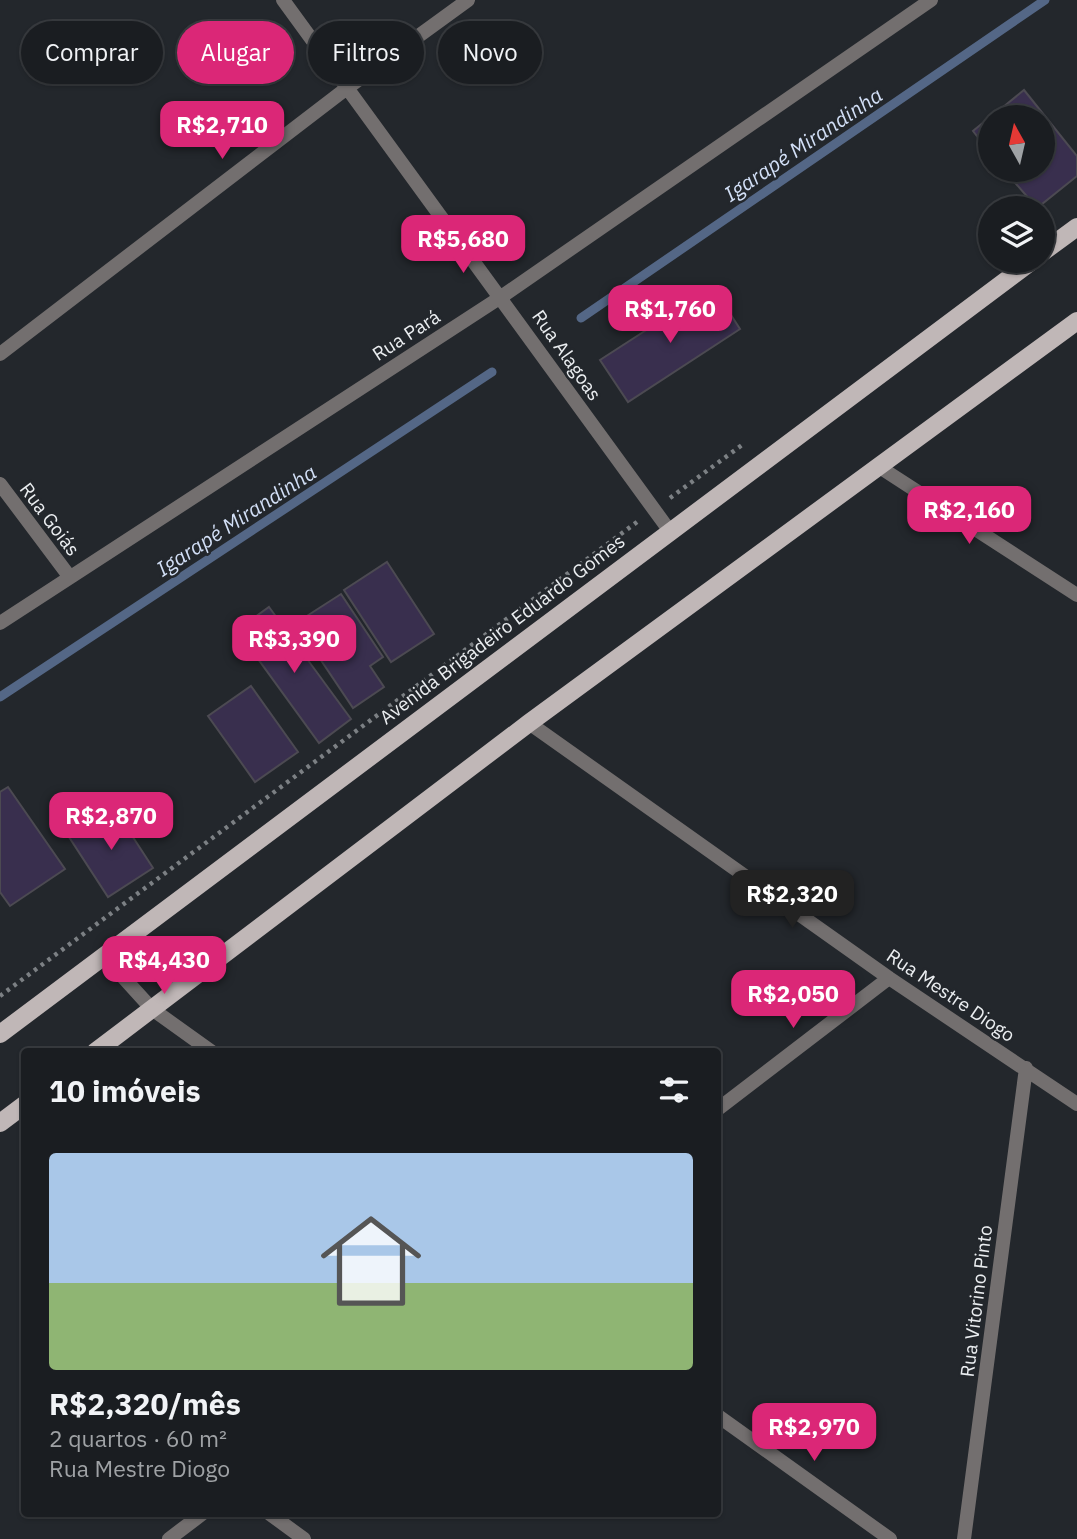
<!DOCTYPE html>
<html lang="pt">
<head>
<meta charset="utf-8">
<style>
	body { margin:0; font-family:"IBM Plex Sans",sans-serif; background:#23262a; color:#f1f3f6; height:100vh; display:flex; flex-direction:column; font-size:26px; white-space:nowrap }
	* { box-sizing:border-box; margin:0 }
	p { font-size:23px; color:#9fa2a5 }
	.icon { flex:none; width:38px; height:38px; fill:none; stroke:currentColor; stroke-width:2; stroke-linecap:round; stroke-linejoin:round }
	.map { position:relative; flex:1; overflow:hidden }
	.panel { position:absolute; left:21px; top:1048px; width:700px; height:469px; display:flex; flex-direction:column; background:#1a1d21; border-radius:7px; box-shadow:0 2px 5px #0004,0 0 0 2px #383b3f }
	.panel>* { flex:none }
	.banner { position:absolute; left:21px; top:21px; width:700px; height:63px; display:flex; gap:14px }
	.needle { width:46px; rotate:352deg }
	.controls { position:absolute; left:978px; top:105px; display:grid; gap:14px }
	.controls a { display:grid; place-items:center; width:77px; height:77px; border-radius:50%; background:#1a1d21; box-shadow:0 2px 5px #0004,0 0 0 2px #383b3f; font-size:35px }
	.price { position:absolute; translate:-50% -60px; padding:0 16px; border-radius:14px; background:#db2777; color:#fff; font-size:23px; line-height:46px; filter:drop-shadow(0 2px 4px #0008) }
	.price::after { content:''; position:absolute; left:50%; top:42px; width:21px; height:16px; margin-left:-10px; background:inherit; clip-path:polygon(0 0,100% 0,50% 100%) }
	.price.selected { background:#222; color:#fff }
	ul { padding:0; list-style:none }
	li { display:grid; align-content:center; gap:14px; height:371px; padding:0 28px }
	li+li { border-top:2px solid #383b3f }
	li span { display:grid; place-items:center; height:217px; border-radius:7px; color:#555 }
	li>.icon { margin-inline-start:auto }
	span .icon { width:126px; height:126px; fill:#fffc; stroke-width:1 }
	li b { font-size:30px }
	h2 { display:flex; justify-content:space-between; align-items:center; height:84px; padding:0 28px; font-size:30px }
	.pill { padding:0 24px; border-radius:32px; background:#1a1d21; box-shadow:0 2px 5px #0004,0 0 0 2px #383b3f; font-size:24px; line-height:63px }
	.pill.selected { background:#db2777; color:#fff }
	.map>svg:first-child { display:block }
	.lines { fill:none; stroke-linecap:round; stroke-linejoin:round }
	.stream { stroke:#546786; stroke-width:9 }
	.building { fill:#392f4e; stroke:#4c4a52; stroke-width:2 }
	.path { stroke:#7c8084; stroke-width:4.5; stroke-dasharray:3.5 5; stroke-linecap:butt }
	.street { stroke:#736f6f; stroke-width:14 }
	.primary { stroke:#c0b7b7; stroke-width:18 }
	.labels { text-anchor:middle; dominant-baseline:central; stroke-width:5; stroke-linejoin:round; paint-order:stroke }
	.street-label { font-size:19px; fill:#ebeef1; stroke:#23272c }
	.water-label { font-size:21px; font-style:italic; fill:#d2dff6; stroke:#23272c }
</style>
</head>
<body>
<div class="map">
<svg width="1077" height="1539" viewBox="0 0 1077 1539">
	<rect width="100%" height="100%" fill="#23272c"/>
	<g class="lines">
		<!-- stream -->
		<path class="stream" d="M581,318L1045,0
			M0,697L492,372"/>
	</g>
	<!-- building -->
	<path class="building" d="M1024,90L1077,156V176L1037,208L1004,170H1043V117H991Z
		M990,117V153L973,131Z
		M713,287L740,329L628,402L600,360Z
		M387,562L434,634L391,662L344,590Z
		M341,594L383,657L370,666L384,687L353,708L296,623Z
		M269,607L351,719L319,743L237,630Z
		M251,686L298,752L255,782L208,716Z
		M8,787L65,869L10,906L0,892V792Z
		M114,808L153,868L108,897L69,837Z"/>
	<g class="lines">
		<!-- path -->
		<path class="path" d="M670,498L742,445
			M0,996L637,522"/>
		<!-- street -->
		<path class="street" d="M283,0L669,530
			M0,354L347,88L468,0
			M881,468L1077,595
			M0,484L69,576
			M0,623L501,297L931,0
			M529,723L889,978L1077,1104
			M103,955L152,1009L212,1052
			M718,1109L889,978
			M718,1416L890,1539
			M270,1514L304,1539
			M169,1539L202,1514
			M964,1539L1026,1068"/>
		<!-- primary -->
		<path class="primary" d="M1043,252L1077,227
			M0,1034L1032,261
			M95,1052L529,723L1077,321
			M0,1123L24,1105"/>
	</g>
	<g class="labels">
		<!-- street labels -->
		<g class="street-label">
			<text transform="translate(406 335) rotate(-33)">Rua Pará</text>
			<text transform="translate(567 355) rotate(55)">Rua Alagoas</text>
			<text transform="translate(50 519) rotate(53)">Rua Goiás</text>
			<text transform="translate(502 629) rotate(-37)">Avenida Brigadeiro Eduardo Gomes</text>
			<text transform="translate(951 995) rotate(34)">Rua Mestre Diogo</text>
			<text transform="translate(976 1301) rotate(-83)">Rua Vitorino Pinto</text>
		</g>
		<!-- water labels -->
		<g class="water-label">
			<text transform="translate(803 144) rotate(-34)">Igarapé Mirandinha</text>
			<text transform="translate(236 520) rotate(-33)">Igarapé Mirandinha</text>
		</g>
	</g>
</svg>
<div class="controls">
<a><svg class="needle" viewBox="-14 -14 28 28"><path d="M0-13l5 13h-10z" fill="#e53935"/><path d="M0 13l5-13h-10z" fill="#9fa2a5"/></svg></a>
<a><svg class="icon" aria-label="layers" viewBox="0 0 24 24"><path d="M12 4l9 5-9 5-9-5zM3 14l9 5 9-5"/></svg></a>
</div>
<b class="price" style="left:222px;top:161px">R$2,710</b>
<b class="price" style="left:463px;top:275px">R$5,680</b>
<b class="price" style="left:670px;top:345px">R$1,760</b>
<b class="price" style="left:969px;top:546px">R$2,160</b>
<b class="price" style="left:294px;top:675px">R$3,390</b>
<b class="price" style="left:111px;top:852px">R$2,870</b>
<b class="price selected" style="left:792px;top:930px">R$2,320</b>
<b class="price" style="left:164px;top:996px">R$4,430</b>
<b class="price" style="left:793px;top:1030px">R$2,050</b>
<b class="price" style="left:814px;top:1463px">R$2,970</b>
<div class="banner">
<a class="pill">Comprar</a>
<a class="pill selected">Alugar</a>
<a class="pill">Filtros</a>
<a class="pill">Novo</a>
</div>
<section class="panel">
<h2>10 imóveis<svg class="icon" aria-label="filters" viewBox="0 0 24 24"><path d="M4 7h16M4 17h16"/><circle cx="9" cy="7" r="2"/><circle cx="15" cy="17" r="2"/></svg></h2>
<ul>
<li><span style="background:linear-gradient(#a9c7e8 60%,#8fb573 0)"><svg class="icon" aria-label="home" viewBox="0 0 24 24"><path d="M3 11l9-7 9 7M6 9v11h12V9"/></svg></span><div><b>R$2,320/mês</b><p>2 quartos · 60 m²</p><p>Rua Mestre Diogo</p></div></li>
</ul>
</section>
</div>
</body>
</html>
